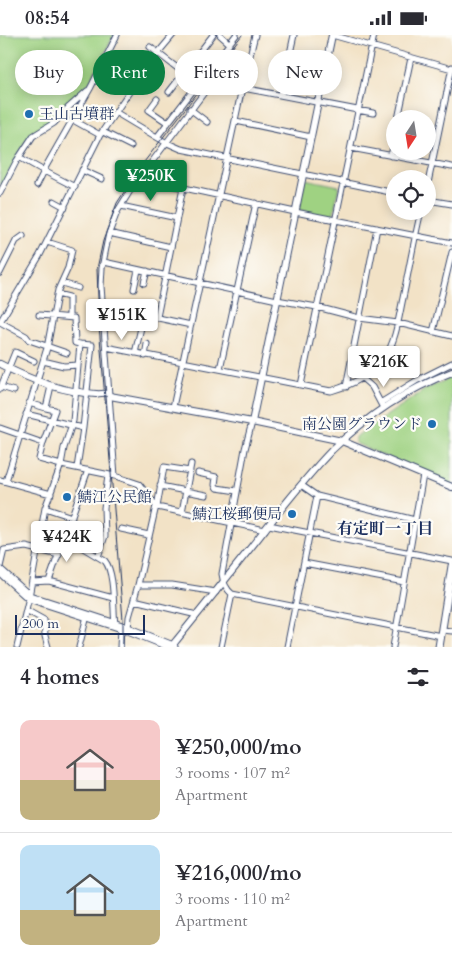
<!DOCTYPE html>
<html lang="en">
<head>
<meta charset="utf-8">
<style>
	body { margin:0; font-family:Cardo,"Noto Serif JP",serif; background:#f2f2f3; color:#2b2b33; height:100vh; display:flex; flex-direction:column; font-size:19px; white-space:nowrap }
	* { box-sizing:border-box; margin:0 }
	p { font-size:16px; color:#7c7c81 }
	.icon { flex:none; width:28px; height:28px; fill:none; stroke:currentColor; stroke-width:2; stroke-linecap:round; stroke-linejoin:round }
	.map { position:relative; height:612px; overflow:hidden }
	.drawer { display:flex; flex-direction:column; background:#fff; flex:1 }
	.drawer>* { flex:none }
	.top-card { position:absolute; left:15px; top:15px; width:422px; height:45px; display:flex; gap:10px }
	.needle { width:32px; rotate:192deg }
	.fabs { position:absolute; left:386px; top:75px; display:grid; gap:10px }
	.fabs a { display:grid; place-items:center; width:50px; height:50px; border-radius:50%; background:#fff; box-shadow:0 2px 12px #0003; font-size:25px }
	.scale { position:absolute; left:15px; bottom:12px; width:130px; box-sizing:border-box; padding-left:5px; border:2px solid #1b2f5e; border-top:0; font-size:14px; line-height:18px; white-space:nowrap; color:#1b2f5e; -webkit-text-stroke:4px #fdfcf7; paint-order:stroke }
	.price { position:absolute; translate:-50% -42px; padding:0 11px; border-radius:5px; background:#fff; color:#222; font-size:16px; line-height:32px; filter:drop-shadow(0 1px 2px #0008) }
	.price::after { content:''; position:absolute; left:50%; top:30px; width:15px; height:11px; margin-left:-8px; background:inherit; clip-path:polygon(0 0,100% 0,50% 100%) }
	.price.active { background:#0b8043; color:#fff }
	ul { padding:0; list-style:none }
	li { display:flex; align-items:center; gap:15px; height:125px; padding:0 20px }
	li+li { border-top:1px solid #e1e1e2 }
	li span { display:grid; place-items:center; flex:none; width:140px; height:100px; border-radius:10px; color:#555 }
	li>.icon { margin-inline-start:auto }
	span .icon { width:60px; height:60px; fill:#fffc; stroke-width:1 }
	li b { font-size:21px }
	h2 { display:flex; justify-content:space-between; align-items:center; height:60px; padding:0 20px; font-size:21px }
	.chip { padding:0 18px; border-radius:22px; background:#fff; box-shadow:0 2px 12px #0003; font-size:18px; line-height:45px }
	.chip.active { background:#0b8043; color:#fff }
	.status { display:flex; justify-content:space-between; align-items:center; height:35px; padding:0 25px; background:#fff; direction:ltr }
	.status svg { height:14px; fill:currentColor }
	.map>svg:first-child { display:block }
	.green { fill:#9fd282; stroke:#5d8070 }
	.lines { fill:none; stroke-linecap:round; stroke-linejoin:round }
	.minor-casing { stroke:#3b4a6e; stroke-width:7 }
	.tertiary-casing { stroke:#3b4a6e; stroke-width:8 }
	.secondary-casing { stroke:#3b4a6e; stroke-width:9 }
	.trunk-casing { stroke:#3b4a6e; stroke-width:11 }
	.minor { stroke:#fff; stroke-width:5 }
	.tertiary { stroke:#fff; stroke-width:6 }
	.secondary { stroke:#fff; stroke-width:7 }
	.trunk { stroke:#fff; stroke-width:9 }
	.tram { stroke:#1b2f5e; stroke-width:1 }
	.poi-dot { fill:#1f6fb2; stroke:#fdfcf7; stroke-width:2 }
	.labels { text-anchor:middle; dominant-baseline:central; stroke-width:4.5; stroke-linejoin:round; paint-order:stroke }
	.poi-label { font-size:15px; fill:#1b2f5e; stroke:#fdfcf7; text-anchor:start }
	.neighbourhood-label { font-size:16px; font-weight:bold; fill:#1b2f5e; stroke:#fdfcf7 }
</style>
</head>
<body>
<div class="status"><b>08:54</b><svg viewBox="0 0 49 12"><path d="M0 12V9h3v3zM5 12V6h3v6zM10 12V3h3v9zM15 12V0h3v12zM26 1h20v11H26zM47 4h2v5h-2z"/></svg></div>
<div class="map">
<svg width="452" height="612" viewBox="0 0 452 612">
	<rect width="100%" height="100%" fill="#fdfcf7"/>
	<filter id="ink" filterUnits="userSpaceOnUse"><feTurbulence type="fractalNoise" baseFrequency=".02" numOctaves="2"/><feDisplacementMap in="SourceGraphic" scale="10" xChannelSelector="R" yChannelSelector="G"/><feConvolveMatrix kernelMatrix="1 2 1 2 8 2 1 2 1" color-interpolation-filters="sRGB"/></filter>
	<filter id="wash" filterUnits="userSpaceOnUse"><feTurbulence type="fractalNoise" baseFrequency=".0096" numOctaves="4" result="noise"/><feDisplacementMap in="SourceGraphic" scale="20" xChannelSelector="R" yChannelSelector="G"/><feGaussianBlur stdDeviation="1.12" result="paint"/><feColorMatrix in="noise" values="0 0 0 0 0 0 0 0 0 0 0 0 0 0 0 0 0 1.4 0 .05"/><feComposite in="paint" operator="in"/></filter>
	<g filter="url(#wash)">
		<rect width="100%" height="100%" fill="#f2e2c6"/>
		<!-- green -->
		<path class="green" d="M0,0H114L90,47L55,84L33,97L26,106L2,150L0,149Z
			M305,144L339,151L333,182L299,175Z
			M452,342V451L355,408V402L426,354Z"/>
	</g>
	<g filter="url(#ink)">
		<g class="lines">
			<!-- minor casing -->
			<g class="minor-casing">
				<path id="minor" d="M220,0L230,9
					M332,0L452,34
					M150,12L198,49
					M121,37L129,39L137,45
					M169,57L213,0
					M281,60L294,0
					M157,64L149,75L168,88
					M190,74L207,87
					M115,77L165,107L181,114L395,158
					M398,84L411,23
					M73,85L100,100
					M236,86L311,102
					M103,97L131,111
					M157,102L236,0
					M351,113L452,132
					M391,121L395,102
					M19,122L44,136L37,150
					M82,135L102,144
					M138,143L295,177L452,208
					M428,148L452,32
					M75,152L44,136L45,133L91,52L117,0
					M0,158L16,127L33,101L54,88L69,72L87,56
					M428,165L452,169
					M54,166L65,172
					M121,171L177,183
					M109,198L171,212
					M104,227L277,265L317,272L359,283L398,288L452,301
					M0,238L16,206L23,201
					M62,248L78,253
					M144,248L147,236
					M134,254L138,235
					M57,259L69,262V282
					M102,271L191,290
					M39,280L74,283L75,308L80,309L73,386L64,413L61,430L39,424L43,408L55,375L46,373L51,351
					M157,282L183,153
					M0,287L40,220L100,100L146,32L173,0
					M0,287L26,301L29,305L67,318
					M433,297L452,217
					M80,309L92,310L83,393
					M106,312L331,356C351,350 373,340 385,322C396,306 399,281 403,263C409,234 414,205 421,176
					M391,312L412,322
					M135,318L144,280
					M145,321L147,309
					M43,326L64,331L78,330
					M220,334L256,168
					M362,343L372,352L382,371
					M301,350L374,0
					M1,352L14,356
					M346,352L377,193
					M0,354L15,317L34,326
					M96,359L107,358L110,361
					M382,367L416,346L452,328
					M29,368L46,373
					M173,372L242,53L255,0
					M26,379L83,393L77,433
					M252,387L245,414L222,539C223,547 225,553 232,559L441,601
					M0,393L43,408
					M198,438L216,442L215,450L217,453L237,456
					M115,441L101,251L102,233L109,198L117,177L130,156L212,47L373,78
					M0,445L51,459
					M6,446L47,313L58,255L68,233L72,215L47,207
					M160,451L206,460
					M317,461L415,485
					M157,472L164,432L190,436
					M45,473L72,482
					M182,477L191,429
					M43,489L105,526C115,538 113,574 115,590
					M269,490L452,526
					M121,494L149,500
					M98,522L105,501L104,473L108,440
					M304,528L404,547
					M0,532L4,515L26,512L59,520
					M49,546L88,435
					M32,547L49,546L113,563
					M138,550H172L216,557
					M134,565L197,580
					M26,575L44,585L45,601L48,612
					M128,594L129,582L138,550L156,471
					M442,595L452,596
					M17,612L29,562L45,473L61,430L115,441L139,449L157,472L265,495
					M79,612L87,581
					M120,612L121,592
					M221,612L232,559
					M287,612L317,461L301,450
					M393,612L423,440"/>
			</g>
			<!-- tertiary casing -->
			<g class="tertiary-casing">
				<path id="tertiary" d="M0,329C30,345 62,357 96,359
					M110,361L252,387L342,406L452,452
					M252,387L332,0
					M171,612C198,579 225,545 252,511C277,479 303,445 332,415C366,382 408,354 452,337"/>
			</g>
			<!-- secondary casing -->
			<g class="secondary-casing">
				<path id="secondary" d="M439,612L452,531"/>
			</g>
			<!-- trunk casing -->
			<g class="trunk-casing">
				<path id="trunk" d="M0,536L29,562L128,594L173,612"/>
			</g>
			<!-- minor -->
			<use href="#minor" class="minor"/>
			<!-- tertiary -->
			<use href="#tertiary" class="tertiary"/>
			<!-- secondary -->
			<use href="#secondary" class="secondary"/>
			<!-- trunk -->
			<use href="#trunk" class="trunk"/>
			<!-- tram -->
			<path class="tram" d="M123,612V585L99,290L97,234L103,206L117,168L141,131L242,0"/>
		</g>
	</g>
	<!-- markers -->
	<g class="poi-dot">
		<circle cx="29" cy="79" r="5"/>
		<circle cx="432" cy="389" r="5"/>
		<circle cx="67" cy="462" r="5"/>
		<circle cx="292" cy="479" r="5"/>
	</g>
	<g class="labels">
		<!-- poi labels -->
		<g class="poi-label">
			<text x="39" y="79">王山古墳群</text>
			<text x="422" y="389" text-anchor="end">南公園グラウンド</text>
			<text x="77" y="462">鯖江公民館</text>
			<text x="282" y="479" text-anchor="end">鯖江桜郵便局</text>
		</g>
		<!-- neighbourhood labels -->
		<g class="neighbourhood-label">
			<text x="385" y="494">有定町一丁目</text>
		</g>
	</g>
</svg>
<div class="fabs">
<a><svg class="needle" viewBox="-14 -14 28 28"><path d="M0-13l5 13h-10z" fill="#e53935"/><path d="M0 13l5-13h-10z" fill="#7c7c81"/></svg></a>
<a><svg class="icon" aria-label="locate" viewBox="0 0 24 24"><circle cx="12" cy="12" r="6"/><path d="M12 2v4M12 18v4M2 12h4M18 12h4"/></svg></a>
</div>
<div class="scale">200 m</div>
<b class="price active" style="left:151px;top:167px">¥250K</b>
<b class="price" style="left:122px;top:306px">¥151K</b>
<b class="price" style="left:384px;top:353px">¥216K</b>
<b class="price" style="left:67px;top:528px">¥424K</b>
<div class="top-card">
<a class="chip">Buy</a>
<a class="chip active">Rent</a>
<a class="chip">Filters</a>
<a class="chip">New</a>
</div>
</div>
<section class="drawer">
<h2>4 homes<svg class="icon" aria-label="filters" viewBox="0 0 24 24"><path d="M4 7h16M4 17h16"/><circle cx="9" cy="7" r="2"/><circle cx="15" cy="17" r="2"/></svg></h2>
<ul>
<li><span style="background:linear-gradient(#f6c9c9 60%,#c2b280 0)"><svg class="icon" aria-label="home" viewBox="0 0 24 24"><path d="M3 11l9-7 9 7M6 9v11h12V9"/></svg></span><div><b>¥250,000/mo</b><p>3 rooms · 107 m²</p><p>Apartment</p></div></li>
<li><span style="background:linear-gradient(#bfe0f5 65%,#c2b280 0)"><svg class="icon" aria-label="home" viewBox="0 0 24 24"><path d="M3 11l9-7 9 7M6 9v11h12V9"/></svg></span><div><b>¥216,000/mo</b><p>3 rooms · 110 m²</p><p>Apartment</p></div></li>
</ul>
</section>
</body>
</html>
